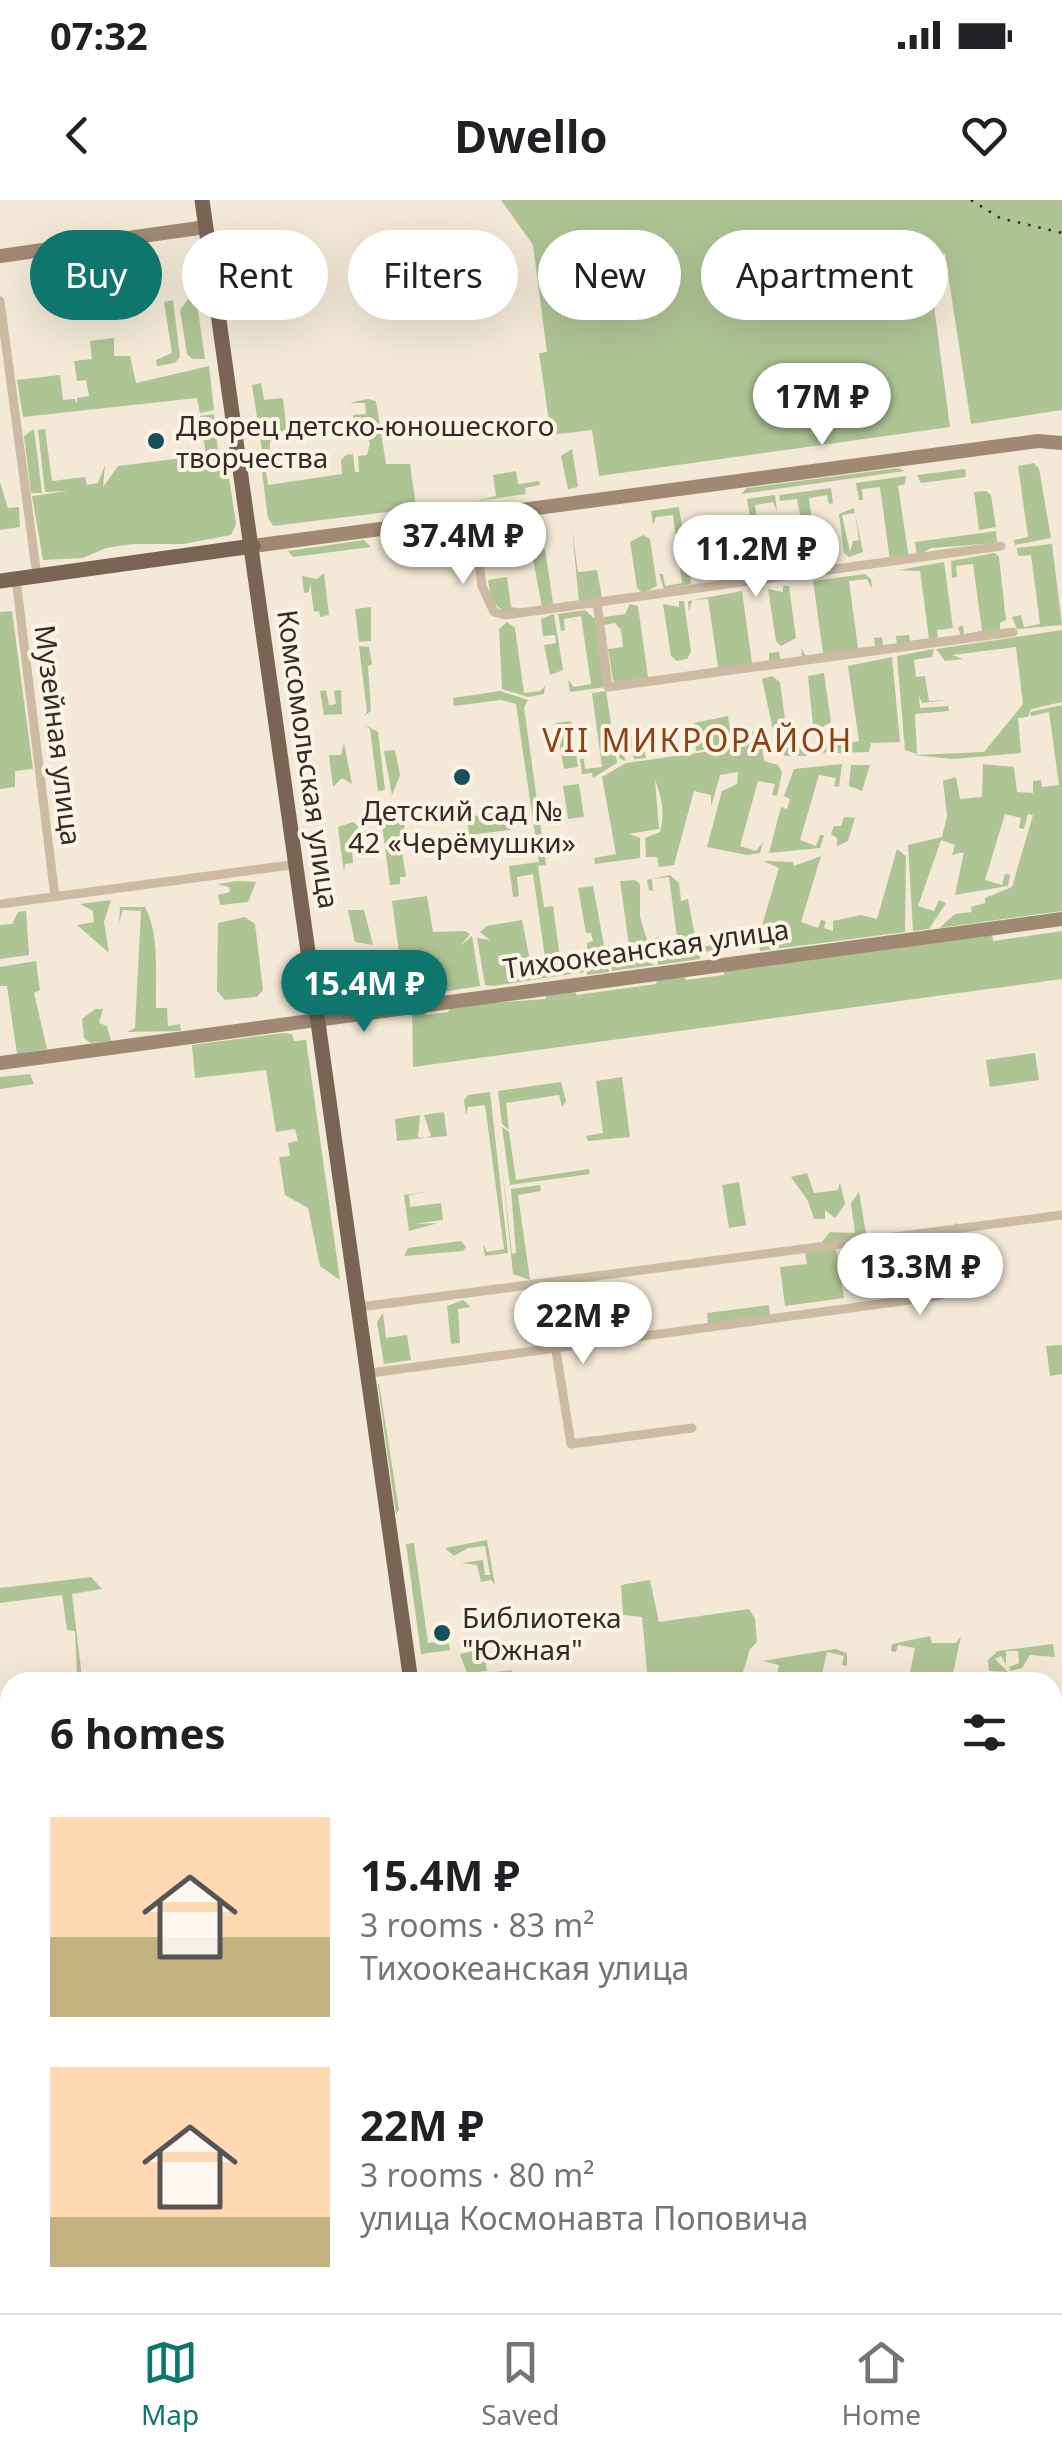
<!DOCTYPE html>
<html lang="en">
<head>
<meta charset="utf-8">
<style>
	body { margin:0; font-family:"Noto Sans",sans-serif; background:#f2f2f2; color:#202124; height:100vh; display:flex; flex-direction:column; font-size:38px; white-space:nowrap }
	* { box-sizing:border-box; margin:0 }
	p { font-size:32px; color:#757577 }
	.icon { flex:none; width:55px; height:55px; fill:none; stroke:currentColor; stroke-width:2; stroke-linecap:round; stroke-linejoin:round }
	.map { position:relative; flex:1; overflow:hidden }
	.details { position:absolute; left:0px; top:1472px; width:1062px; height:642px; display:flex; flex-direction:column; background:#fff; border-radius:30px 30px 0 0; box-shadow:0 10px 40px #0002 }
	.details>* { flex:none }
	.hud { position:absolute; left:30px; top:30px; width:1002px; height:90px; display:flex; gap:20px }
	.price { position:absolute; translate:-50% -85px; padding:0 22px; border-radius:35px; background:#fff; color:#222; font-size:32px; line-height:65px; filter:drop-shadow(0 2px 5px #0008) }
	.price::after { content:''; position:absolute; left:50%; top:60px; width:30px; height:22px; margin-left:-15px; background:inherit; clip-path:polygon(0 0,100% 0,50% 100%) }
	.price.on { background:#0f766e; color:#fff }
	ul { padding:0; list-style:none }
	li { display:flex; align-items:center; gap:30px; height:250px; padding:0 50px }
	li span { display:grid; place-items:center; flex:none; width:280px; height:200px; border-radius:0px; color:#555 }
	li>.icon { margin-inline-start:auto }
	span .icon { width:120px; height:120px; fill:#fffc; stroke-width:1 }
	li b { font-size:42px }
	h2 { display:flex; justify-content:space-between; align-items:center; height:120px; padding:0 50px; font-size:42px }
	.pill { padding:0 35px; border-radius:45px; background:#fff; box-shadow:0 10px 40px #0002; font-size:35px; line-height:90px }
	.pill.on { background:#0f766e; color:#fff }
	.status { display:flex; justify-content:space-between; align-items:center; height:70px; padding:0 50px; background:#fff; direction:ltr }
	.status svg { height:28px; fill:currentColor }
	header { display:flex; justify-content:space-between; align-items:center; height:130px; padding:0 50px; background:#fff; font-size:45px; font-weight:700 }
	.menu { display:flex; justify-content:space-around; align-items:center; height:140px; border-top:2px solid #e0e0e0; background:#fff; font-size:28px; color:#757577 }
	.menu a { display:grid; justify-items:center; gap:5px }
	.menu .on { color:#0f766e }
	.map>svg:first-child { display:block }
	.green { fill:#afc495; fill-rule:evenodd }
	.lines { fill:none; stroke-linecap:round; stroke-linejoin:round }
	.street { stroke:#ccbaa2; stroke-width:9 }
	.secondary { stroke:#a08973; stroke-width:14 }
	.primary { stroke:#7a6554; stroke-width:15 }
	.rail { stroke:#362c25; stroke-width:2.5; stroke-dasharray:2.5 8; stroke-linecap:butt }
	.poi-dot { fill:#174f5b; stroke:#fbf3e3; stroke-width:4 }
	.labels { text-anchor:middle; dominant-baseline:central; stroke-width:8; stroke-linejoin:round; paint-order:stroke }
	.poi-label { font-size:28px; fill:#362c25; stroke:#fbf3e3; text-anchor:start }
	.street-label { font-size:28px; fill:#362c25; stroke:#fbf3e3 }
	.quarter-label { font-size:32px; letter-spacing:2.5px; fill:#8d4116; stroke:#fbf3e3 }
</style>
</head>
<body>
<div class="status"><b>07:32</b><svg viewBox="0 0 49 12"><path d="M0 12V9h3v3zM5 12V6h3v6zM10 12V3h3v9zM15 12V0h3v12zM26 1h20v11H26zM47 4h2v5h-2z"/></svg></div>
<header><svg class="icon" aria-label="back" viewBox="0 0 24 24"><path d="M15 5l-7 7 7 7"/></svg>Dwello<svg class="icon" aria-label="heart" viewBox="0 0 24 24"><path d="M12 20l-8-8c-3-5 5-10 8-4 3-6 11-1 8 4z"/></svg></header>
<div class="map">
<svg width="1062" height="2113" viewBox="0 0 1062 2113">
	<rect width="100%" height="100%" fill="#f3e9d6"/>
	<!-- green -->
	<path class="green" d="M501,0H1062V210L971,224L945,54L927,53L950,227L599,276L592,230L551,235L539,153L547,152L533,45ZM918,44L926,105L902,106L887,91H860L873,73L875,46Z
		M145,70L146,79L116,83L119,107L107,108L105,77Z
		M190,97H196L205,159H192L187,154L180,110Z
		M173,100L180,157L175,163L157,166L156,160L172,153L164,102Z
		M114,138V156H130L136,183L209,166L214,210L200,213L197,198L23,217L17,180L60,175L63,200L75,199L77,204V198L89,196L86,180L77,181L74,161L92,159L90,141Z
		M261,183L264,200L283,198L287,234L270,241V249L262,250L252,185Z
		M368,199L376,201L386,264H410L416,307L468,302L273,326L268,318L261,265L265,264L268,285L342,274L341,260L346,255L353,254L355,272H359L358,256L367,255L370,243L365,232L355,233L353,215L366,214L365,203H349Z
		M214,214L218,252L226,258L236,324L231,335L183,344H133L106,348L83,358L43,360L32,296L68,291L45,292L38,230L45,229L52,281L85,277L87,285L98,283L105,265L103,287L118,266L206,255L200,216Z
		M34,229L42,293H31L24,236Z
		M572,249L578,287L568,289L561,256Z
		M1034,263L1039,269L1051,338L1015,345L1014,340L1028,337L1018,266Z
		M898,268L905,271L741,294L747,288Z
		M965,269L966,277L921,283L917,275Z
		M516,271L518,284L539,281L540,285L525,288L526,294L476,301L496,296L493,275Z
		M906,276L905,284L898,286L909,358L890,361L880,287L862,289L863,300H859L856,283Z
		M0,282L8,308L19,307L20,327L0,330Z
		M831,288L833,303L829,304L827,295L809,298L818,368L799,371L792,355H801V364L808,366L813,359L806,351L811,349L804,346L801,327L789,328V319L800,315L797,299L780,301L779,295Z
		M986,291L991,295L996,327L979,330L974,292Z
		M775,295L777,311L773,302L755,305L765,373L782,371L783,359L785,372L760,377L747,299Z
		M679,307L691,384L664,389L659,374H663L665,386L682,383L673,315L656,317L653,325L651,311Z
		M854,308L863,352L849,357L844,353L839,314ZM855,313L859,340L853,341L850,352L842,315Z
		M572,329L578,372L597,370L602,398L579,402Z
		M996,331L997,343L931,348L917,356L915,342Z
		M643,335L650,339L657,386L643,393L637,388L630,342Z
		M364,340L371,347L293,357L288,351Z
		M1052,344L1062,425L1017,429L1012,417L1021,415L1024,427L1040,424L1031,355L1018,356L1017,348Z
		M545,349L553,403L542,407L532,354Z
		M995,353L999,357L1006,420L1000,423V429L961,437L958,427L963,426L964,434L982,431L973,364L956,366L957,377L952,378L951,361Z
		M944,362L953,428L937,430L938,440L897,447L896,436L909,435L910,441L929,438L920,371L899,370Z
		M324,373L329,415L320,417L319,411L314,412L310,382L309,392L304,393L302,376L317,379Z
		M865,374L871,379L872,389L867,379L849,381L858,448L875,446L874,438L882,437L883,446L802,459L801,448L806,456L823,453L813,381Z
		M507,377L511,407L522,409L504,412L491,400L488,380Z
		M783,386H789L796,438L781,446L776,441L768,389L783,392Z
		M742,391L752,463L769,461V453L779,452L781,464L687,476L686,472L718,467L708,399L692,400L689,412L688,401Z
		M679,401H684L691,452L687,459L677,461L671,456L663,404L679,407Z
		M630,404L638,406L648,477L676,474L616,483L613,480L608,449L623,447L621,430L615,423L604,425V417L625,414Z
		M371,407V441L359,442L355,409Z
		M585,410L595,419L606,487L570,492L568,480L574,487L591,484L581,416L564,419L565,430L561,431L558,414Z
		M12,411L33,569L15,571V587L0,589V412Z
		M554,414L563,470L550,475L544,445L556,443L555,435L543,436L541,419Z
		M507,422L515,428L524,493L540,491L545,486L544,494L528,497L502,489L499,429Z
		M1062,430V502L1031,509L1028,517L1018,518L1021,553L953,559L913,555L984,552L1023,504L1016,447L952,455L963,459L945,461L936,449Z
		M359,446L369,447L372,464L368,466L371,511L364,516L367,512Z
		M934,449L932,457L914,460L916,477L925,476L929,501L947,500L922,503L919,496L920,508L948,506L949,511L915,514L917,554L905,550L897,456Z
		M892,457L900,542L871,543L869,552L838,553L837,549L820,554L818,541L840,538L843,544L859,541L848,466Z
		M824,473L831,522L818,530L813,525L808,476Z
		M772,476L780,482L789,550L805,548L809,536L811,552L806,556H785L777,549L762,479Z
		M326,490L329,505L336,504L334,491L341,490L342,514L324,515L320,491Z
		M500,491L528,500L524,507L546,665L538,666L544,707L553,706L562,773L580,771L578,761L583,760L584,772L493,786L485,785L477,738L490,740L480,732L487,726L522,720L531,766L546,764L533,674L517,677L519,696L513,697L509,666L539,662L516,504L501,500L454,506L453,498Z
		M606,491L617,563L593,578L592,573L582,574L580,559H584L585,569L602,567L592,493Z
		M1062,505V711L939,728L955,714L972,712L971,707L985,703V698L1012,687L1033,615L1028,614L1024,629L1019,628L1021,618L1005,614L985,680L1002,685L1005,674L1010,675L1008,686L955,695L964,652L952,655L955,645L941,640L918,706L934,711L939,700L946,703L929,729L913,731L908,645L942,637L947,616L943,581L956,577L960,599L982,597L983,564L1014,567L1017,592L1033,593V581L1041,580L1042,587L1059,585L1049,512L1031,516L1030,512Z
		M728,516L731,535L741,534L742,545L696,551L694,523Z
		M571,521L578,567L564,569L556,523Z
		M365,525L378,532L385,590L378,591L370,529Z
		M756,532L758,543L750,546L762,548L764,561L778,565L782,572L777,596L772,595L775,584L758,581L740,646L756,651L763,642L760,653L747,655L707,647L722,591L737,584L738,572L720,575L711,607V595L694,591L674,665L659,667L657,657H646L645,638L660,632C665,611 662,599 655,580L659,629L629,634L640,638V658L595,664L594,658L616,654L602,577L626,563L747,546L745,533Z
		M640,535L646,558L634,559L631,548L623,549L625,561L619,558L617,537Z
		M344,543L352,584L342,578L333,587L329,555H341Z
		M395,550L400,575L392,595L384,551Z
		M842,564L839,587L834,586L836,578L819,575L800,640L816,646L820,635H824L820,648L769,653L781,607L787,609L790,599L784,596L794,569Z
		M851,565H870L862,591L849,586Z
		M579,584L584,617L568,619L563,586Z
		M397,603L407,613L401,646L406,677H400V684L390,685L381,617L363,618L387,612Z
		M509,611L511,630L469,635L467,617Z
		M844,617L855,618L848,641L837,646V638L831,634L834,626H841Z
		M353,622L358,626L357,649L352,650L353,663L345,664L344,673L338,627Z
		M897,649L906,656L905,732L760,751L758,739L779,668L763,661L793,662L794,666L821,656L801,722L818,728L821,720L826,721L824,728L833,731V721L861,715L877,719Z
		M670,675L679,683L681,701L688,699L697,747L716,745V751L700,752V759L658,765L655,738L659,737L661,748L678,745L669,677L652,679L653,691L649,690L647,680Z
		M635,680L640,684V717L647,740L639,746L638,759L655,765L612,771L608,746L613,755L630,752L620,681Z
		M238,681L256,682L248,702L220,705L218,695L230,692L229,687L217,684Z
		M593,686L609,772L587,775V743L593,741L591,733H586L578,688Z
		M427,696L433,732L465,731L470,734L460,746L472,736L480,786L416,796L408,774H402L392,701Z
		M111,700L104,722L109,753L77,725L94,722L93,711L80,704Z
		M120,707H145C160,735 155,775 156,808H167L168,826L180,824L181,831L127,832L135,828L141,711L123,710L119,723Z
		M348,710H364L373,745L355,742Z
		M26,711L29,755L0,759V725L12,724L18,712Z
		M245,717L255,724L263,790L257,797L225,800L217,791L218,723Z
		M1062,731V779L413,867L412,811L422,810L427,815L448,812L452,806L545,799L548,793L573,789L577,795L656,784L658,777L682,774L686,780L724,775V769L992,735L993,741Z
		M36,761L40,790L34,793L47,849L17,854L7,786H0V767Z
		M95,809H103L99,823L107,826L111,841L90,843L84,838L82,819Z
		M283,833L292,834L294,841L306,840L340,1080L320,1066L308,1008L285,995L279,957L290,956L288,943L298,941L295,929L276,932L266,870L195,878L192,845Z
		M1035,853L1039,880L990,887L986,860Z
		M30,874L34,884L0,889V877Z
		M622,877L630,937L588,941L586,936L603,933L596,881Z
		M561,882L566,901L562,907L559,895L506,903L509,930L502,924L498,891Z
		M490,892L508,1053L485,1056L483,1044L487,1052L504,1049L485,905L468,907L466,915L464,900L468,895Z
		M444,912L447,936L425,938L431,936L424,915Z
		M420,915L418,937L424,938L397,941L395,919Z
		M502,927L509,932L516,980L589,969L590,974L510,985Z
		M501,957L512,1054L516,1053L511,989L540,985L541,991L518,995L530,1080L513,1074Z
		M807,973L814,993L838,990L840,982L845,1004L835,1018L825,1010V1019H814L808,1001L791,977Z
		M739,982L746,1025L729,1028L722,985Z
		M431,991L409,995L410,1007L441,1003L443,1020L413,1024L438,1023L409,1031L404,995Z
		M859,992L867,1039L821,1043L830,1032L855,1033L851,1003Z
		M461,1041L466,1047L463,1051L404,1056L408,1048Z
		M836,1049L844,1098L785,1106L780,1067L807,1064L805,1053Z
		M463,1100L470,1106L472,1117L470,1107L458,1109L460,1143L451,1144L447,1106Z
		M769,1105L770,1118L708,1126L707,1113Z
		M383,1113L386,1138L407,1135L411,1160L384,1164L377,1122Z
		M1062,1145V1174L1050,1176L1046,1146Z
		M379,1183L399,1310L396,1314L378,1186Z
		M487,1340L495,1385L491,1380L481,1382L477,1365L461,1363L483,1360L485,1375H490L485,1346L468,1348L454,1356L445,1348Z
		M414,1343L428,1443L445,1441L447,1429L450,1450L421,1454L406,1344Z
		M91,1377L102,1389L72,1394L82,1477L53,1482L77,1477L75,1431L67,1430L62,1395L0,1403V1388Z
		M650,1380L659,1422L749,1409L755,1419L757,1442L750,1449L740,1482H648L642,1417L623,1415L621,1385Z
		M930,1436L932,1443H956L961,1436L951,1482H908L915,1448L898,1445L896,1452L891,1451L892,1444Z
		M1053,1444L1055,1457L1030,1455L1022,1468L1010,1471L1009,1467L1019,1463L1018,1451H1006V1464L1001,1456L995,1459L1008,1472L989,1471L988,1460L998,1451Z
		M483,1449L487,1471L467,1473L460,1454Z
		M835,1449L847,1453V1466L842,1465L844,1456L827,1452L820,1482H775L779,1465L763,1461Z
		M512,1470L514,1482H467V1475Z
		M239,2105H329L299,2113H240Z"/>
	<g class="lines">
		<!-- street -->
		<path class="street" d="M0,101L37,376
			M473,317L482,386L494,412L505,415L1001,346
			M16,379L55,697
			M597,402L608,487L1013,432
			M0,704L298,664
			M360,1107L1062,1015
			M556,1151L571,1244L692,1228
			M371,1173L939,1096L954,1089L958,1077L956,1028
			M0,1726L10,1725
			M1052,2081L1062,2080
			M961,2105L962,2113
			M986,2105L987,2113"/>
		<!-- secondary -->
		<path class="secondary" d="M0,56L206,27
			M253,346L1038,241L1062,243
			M0,863L1062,719"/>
		<!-- primary -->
		<path class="primary" d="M202,0L411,1482
			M0,381L253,346
			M1052,1540L1062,1538
			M0,1683L10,1681
			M491,2105L492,2113"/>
		<!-- rail -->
		<path class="rail" d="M971,0L1000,18L1062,33"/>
	</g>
	<!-- markers -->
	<g class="poi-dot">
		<circle cx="156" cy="241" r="10"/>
		<circle cx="462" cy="577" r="10"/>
		<circle cx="442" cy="1433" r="10"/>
	</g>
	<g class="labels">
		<!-- poi labels -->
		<g class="poi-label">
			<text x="176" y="225">Дворец детско-юношеского<tspan x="176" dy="32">творчества</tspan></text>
			<text x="462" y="610" text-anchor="middle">Детский сад №<tspan x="462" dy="32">42 «Черёмушки»</tspan></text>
			<text x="462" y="1417">Библиотека<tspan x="462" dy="32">"Южная"</tspan></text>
		</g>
		<!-- street labels -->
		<g class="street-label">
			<text transform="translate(59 535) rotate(83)">Музейная улица</text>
			<text transform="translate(309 559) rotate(82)">Комсомольская улица</text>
			<text transform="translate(646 748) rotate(-8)">Тихоокеанская улица</text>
		</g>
		<!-- quarter labels -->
		<g class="quarter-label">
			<text x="698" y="539">VII МИКРОРАЙОН</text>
		</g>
	</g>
</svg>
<b class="price" style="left:822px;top:248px">17M ₽</b>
<b class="price" style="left:463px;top:387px">37.4M ₽</b>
<b class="price" style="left:756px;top:400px">11.2M ₽</b>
<b class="price on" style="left:364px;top:835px">15.4M ₽</b>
<b class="price" style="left:920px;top:1118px">13.3M ₽</b>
<b class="price" style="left:583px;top:1167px">22M ₽</b>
<div class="hud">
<a class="pill on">Buy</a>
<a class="pill">Rent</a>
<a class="pill">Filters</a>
<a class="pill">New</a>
<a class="pill">Apartment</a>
</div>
<section class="details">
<h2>6 homes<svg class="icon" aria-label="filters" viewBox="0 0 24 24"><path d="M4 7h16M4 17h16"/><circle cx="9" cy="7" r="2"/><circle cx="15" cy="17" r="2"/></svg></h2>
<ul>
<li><span style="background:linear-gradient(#ffd9b3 60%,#c2b280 0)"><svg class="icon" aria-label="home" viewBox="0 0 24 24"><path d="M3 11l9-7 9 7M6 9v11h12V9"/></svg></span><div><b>15.4M ₽</b><p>3 rooms · 83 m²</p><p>Тихоокеанская улица</p></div></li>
<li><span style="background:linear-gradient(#ffd9b3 75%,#c2b280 0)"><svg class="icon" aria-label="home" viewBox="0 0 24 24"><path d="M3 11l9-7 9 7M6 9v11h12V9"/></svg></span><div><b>22M ₽</b><p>3 rooms · 80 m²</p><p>улица Космонавта Поповича</p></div></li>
</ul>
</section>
</div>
<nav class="menu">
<a class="on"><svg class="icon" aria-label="map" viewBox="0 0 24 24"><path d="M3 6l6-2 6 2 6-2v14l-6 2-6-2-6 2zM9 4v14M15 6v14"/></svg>Map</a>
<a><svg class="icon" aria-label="saved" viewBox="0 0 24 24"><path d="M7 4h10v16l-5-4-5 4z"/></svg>Saved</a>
<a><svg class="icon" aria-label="home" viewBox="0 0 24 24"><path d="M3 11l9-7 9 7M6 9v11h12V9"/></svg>Home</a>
</nav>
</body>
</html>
